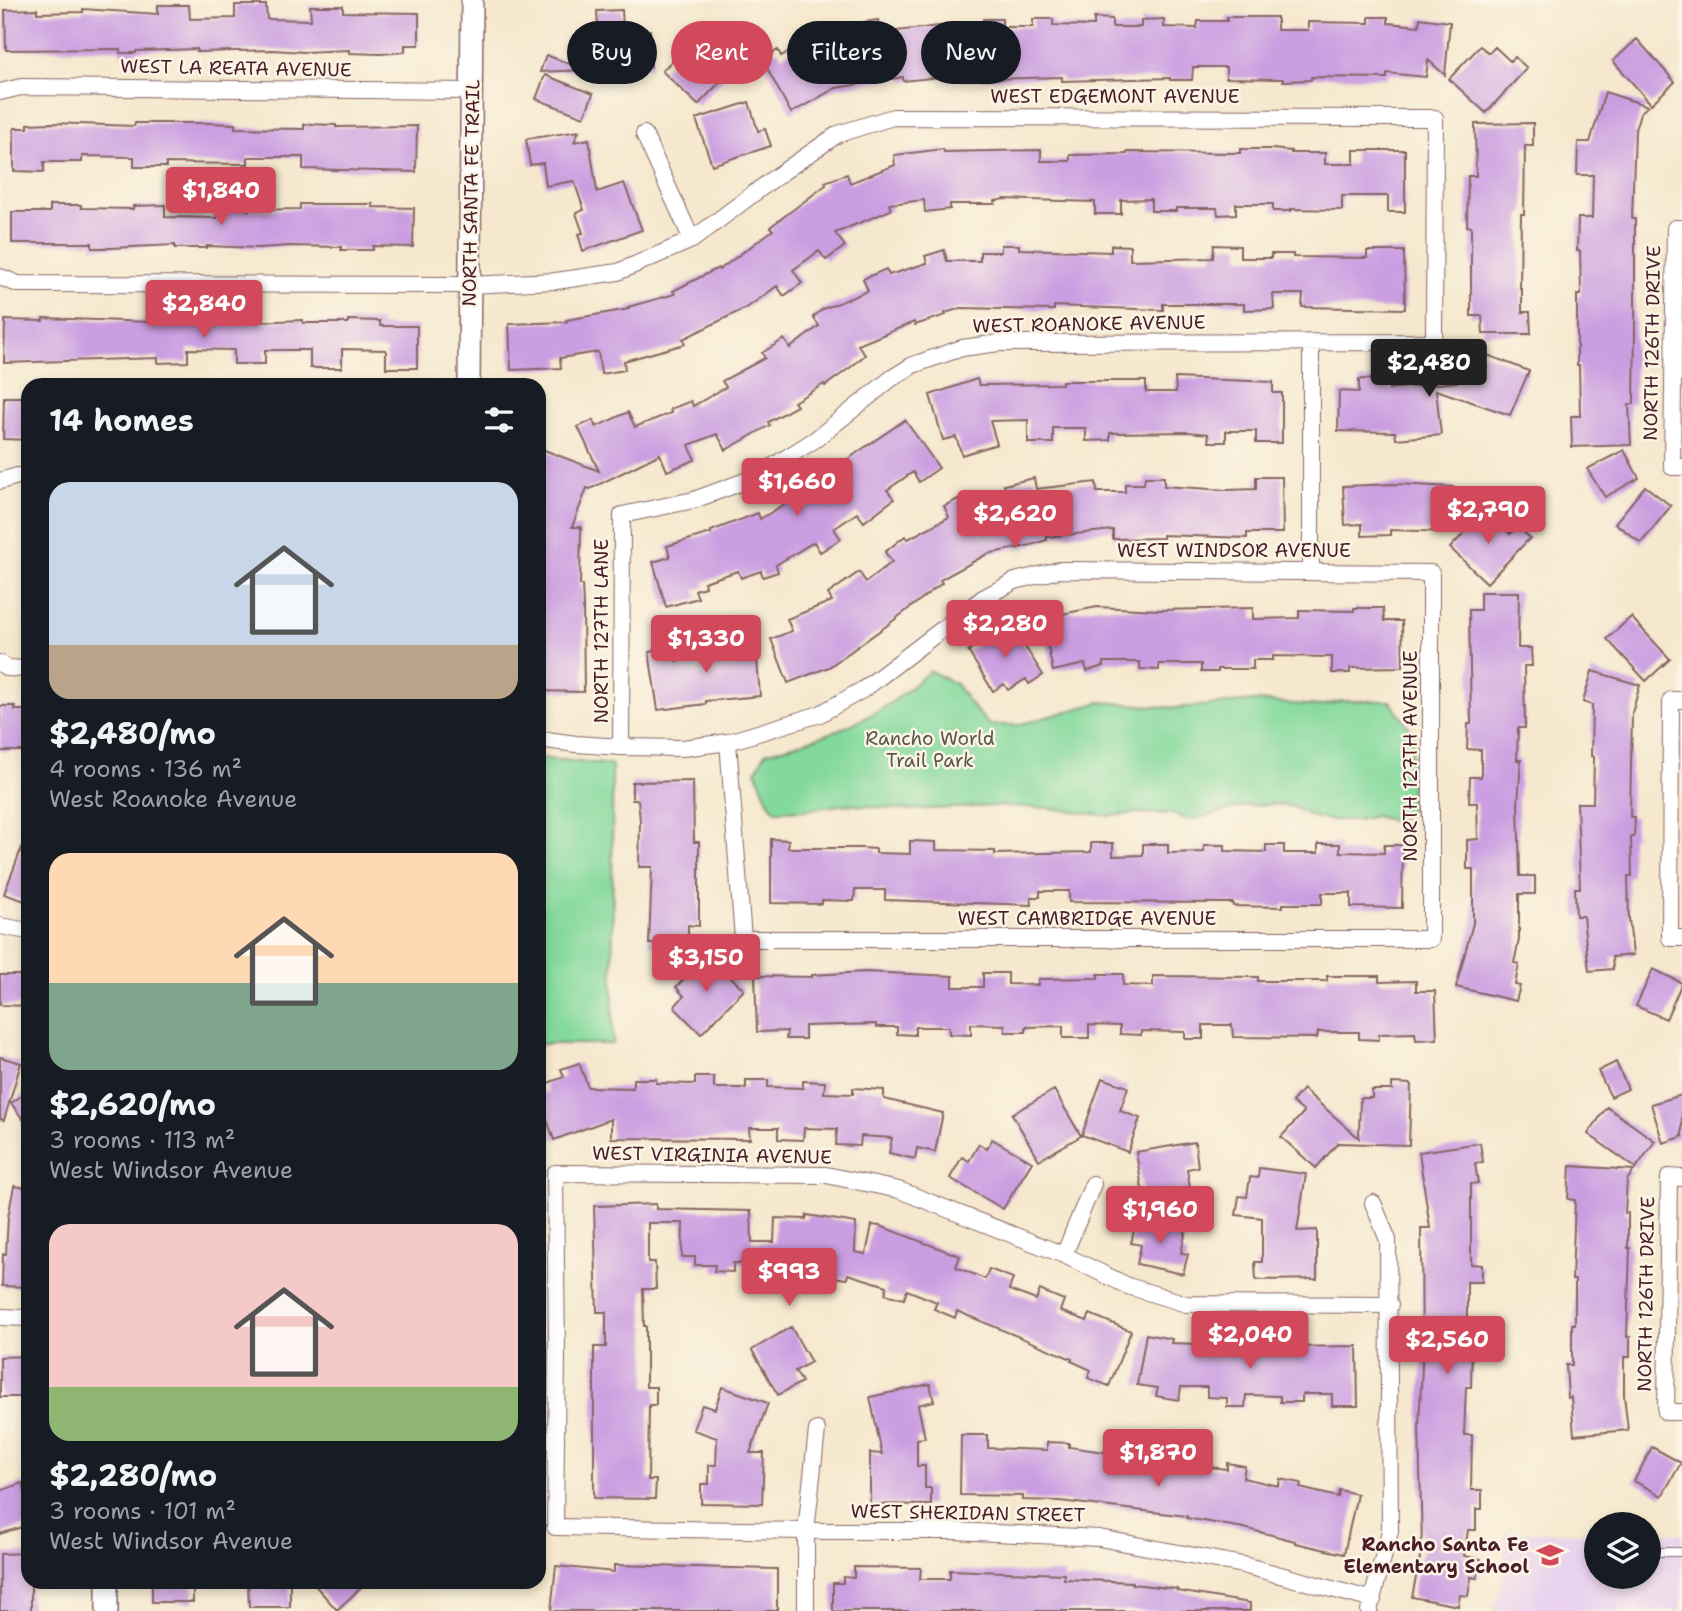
<!DOCTYPE html>
<html lang="en">
<head>
<meta charset="utf-8">
<style>
	body { margin:0; font-family:"Shantell Sans",sans-serif; background:#242831; color:#f1f3f6; height:100vh; display:flex; flex-direction:column; font-size:26px; white-space:nowrap }
	* { box-sizing:border-box; margin:0 }
	p { font-size:23px; color:#9ea1a6 }
	.icon { flex:none; width:38px; height:38px; fill:none; stroke:currentColor; stroke-width:2; stroke-linecap:round; stroke-linejoin:round }
	.map { position:relative; flex:1; overflow:hidden }
	.side { position:absolute; left:21px; top:378px; width:525px; height:1211px; display:flex; flex-direction:column; background:#171b24; border-radius:21px; box-shadow:0 4px 10px #0003 }
	.side>* { flex:none }
	.top-card { position:absolute; left:567px; top:21px; width:665px; height:63px; display:flex; gap:14px }
	.fabs { position:absolute; left:1584px; top:1512px; display:grid; gap:14px }
	.fabs a { display:grid; place-items:center; width:77px; height:77px; border-radius:50%; background:#171b24; box-shadow:0 4px 10px #0003; font-size:35px }
	.price { position:absolute; translate:-50% -60px; padding:0 16px; border-radius:7px; background:#d1495b; color:#fff; font-size:23px; line-height:46px; filter:drop-shadow(0 2px 4px #0008) }
	.price::after { content:''; position:absolute; left:50%; top:42px; width:21px; height:16px; margin-left:-10px; background:inherit; clip-path:polygon(0 0,100% 0,50% 100%) }
	.price.active { background:#222; color:#fff }
	ul { padding:0; list-style:none }
	li { display:grid; align-content:center; gap:14px; height:371px; padding:0 28px }
	li span { display:grid; place-items:center; height:217px; border-radius:21px; color:#555 }
	li>.icon { margin-inline-start:auto }
	span .icon { width:126px; height:126px; fill:#fffc; stroke-width:1 }
	li b { font-size:30px }
	h2 { display:flex; justify-content:space-between; align-items:center; height:84px; padding:0 28px; font-size:30px }
	.pill { padding:0 24px; border-radius:32px; background:#171b24; box-shadow:0 4px 10px #0003; font-size:24px; line-height:63px }
	.pill.active { background:#d1495b; color:#fff }
	.map>svg:first-child { display:block }
	.built { fill:#e9d2ee }
	.green { fill:#83d99c; stroke:#667c64; stroke-width:2 }
	.building { fill:#cb9ee1 }
	.lines { fill:none; stroke-linecap:round; stroke-linejoin:round }
	.service-casing { stroke:#866564; stroke-width:10 }
	.minor-casing { stroke:#866564; stroke-width:18 }
	.tertiary-casing { stroke:#866564; stroke-width:24 }
	.service { stroke:#fff; stroke-width:8 }
	.minor { stroke:#fff; stroke-width:16 }
	.tertiary { stroke:#fff; stroke-width:21 }
	.labels { text-anchor:middle; dominant-baseline:central; stroke-width:5; stroke-linejoin:round; paint-order:stroke }
	.street-label { font-size:19px; fill:#4a1f2b; stroke:#fcf5e5 }
	.park-label { font-size:19px; fill:#5b574d; stroke:#fcf5e5 }
	.poi-label { font-size:19px; font-weight:bold; fill:#4a1f2b; stroke:#fcf5e5; text-anchor:end }
</style>
</head>
<body>
<div class="map">
<svg width="1682" height="1611" viewBox="0 0 1682 1611">
	<rect width="100%" height="100%" fill="#fcf5e5"/>
	<filter id="ink" filterUnits="userSpaceOnUse"><feTurbulence type="fractalNoise" baseFrequency=".0143" numOctaves="2"/><feDisplacementMap in="SourceGraphic" scale="14" xChannelSelector="R" yChannelSelector="G"/><feConvolveMatrix kernelMatrix="1 2 1 2 8 2 1 2 1" color-interpolation-filters="sRGB"/></filter>
	<filter id="wash" filterUnits="userSpaceOnUse"><feTurbulence type="fractalNoise" baseFrequency=".00686" numOctaves="4" result="noise"/><feDisplacementMap in="SourceGraphic" scale="28" xChannelSelector="R" yChannelSelector="G"/><feGaussianBlur stdDeviation="1.57" result="paint"/><feColorMatrix in="noise" values="0 0 0 0 0 0 0 0 0 0 0 0 0 0 0 0 0 1.4 0 .05"/><feComposite in="paint" operator="in"/></filter>
	<g filter="url(#wash)">
		<rect width="100%" height="100%" fill="#f5e8ce"/>
		<!-- built -->
		<path class="built" d="M1505,1532L1596,1533V1577H1648L1649,1534H1682V1611H1493L1504,1577Z"/>
		<!-- green -->
		<path class="green" d="M930,671L956,684L971,705L989,725H1018L1101,702L1177,708L1255,701L1319,706L1343,701H1390L1413,733L1410,813L1393,821L1375,816L1357,820H1330L1313,817L1291,806L1272,804L1245,806L1190,820L1171,814L1137,813L1108,816L1048,808L997,806L908,810L846,804L807,810L776,811L769,803L756,771L765,753C809,741 854,728 892,702C905,693 917,681 930,671Z
			M539,758L612,765L613,1044H539Z"/>
		<g id="blocks">
			<!-- building -->
			<path class="building" d="M158,5H189L190,19L235,18V5H266L267,19L311,20L310,6H343V12L419,13V45H405V52L380,54L349,53V50L304,52L273,50L197,52V49L136,51V53H120V49L6,50L5,10L37,9V13L83,12V9L158,14Z
				M622,10L623,31L650,30L651,67L600,69L597,11Z
				M1227,17H1277V30H1308V22L1369,23V17H1388V23L1419,26L1420,18L1450,22L1445,75L1428,60L1426,77L1387,73V78L1311,77V80L1283,81V79L1226,78V67H1193L1192,80H1170V78L1062,81V77L951,80V76L903,81V77L836,88L791,113L762,59L778,50L781,56L799,46L802,54L825,42L855,37L853,24L878,20L880,33L939,26H983V19H1002V27H1033V19H1053V25L1094,26V18L1112,19V27H1141V20L1164,19V27L1197,28L1198,21H1227Z
				M698,34L719,54L728,45L743,58L698,105L662,71Z
				M1637,39L1675,82L1651,104L1613,61Z
				M1480,46L1489,53L1495,47L1510,61L1515,57L1527,68L1486,113L1449,79Z
				M546,55L586,70L540,72Z
				M545,75L593,94L584,117L536,99Z
				M1605,92L1648,106L1640,113L1635,130L1632,219H1635V327L1634,404H1629L1631,445L1572,447L1571,416H1580L1579,365H1577V295H1581L1580,251H1577L1578,218H1592L1593,175H1577L1578,142H1590Z
				M749,102L758,131L765,129L771,146L712,165L696,119Z
				M51,123L134,126L135,123H208L235,124V128L304,129V124L336,125V127L417,126L416,172L303,169V157H248V164L166,163V167H134V157L82,156V162H44V172L14,171V128H28V124Z
				M1533,123V146H1525L1524,214H1521L1520,289H1522V312H1530L1531,334H1483L1482,316H1471V227L1467,226L1468,176H1476L1475,124Z
				M579,131L574,142L589,139L597,192L624,183L642,230L583,251L578,234L583,233L576,213L584,210L574,181L546,186L543,163L530,165L526,139Z
				M943,149L944,152L1041,150V161H1070V155L1127,154V152L1240,153V149H1272L1291,151V153H1325V164H1354V150H1405V212H1388V196H1342V210L1291,209V211H1273V204H1236V214L1218,215L1217,208H1176V211H1151V199L1121,200V214H1095V202L1004,199L995,201V204H950V209L925,212L924,200L889,204L891,210L835,233L845,246L826,260L819,251L793,270L802,283L784,296L777,286L748,307L683,339L685,344L624,361L625,370L601,374L598,352L560,358L561,368L511,370L509,324L567,322L566,320L629,309L628,307L675,294L673,291L718,268L719,270L773,230L770,227L826,185L825,182L847,174L850,183L895,165L894,155Z
				M217,199L248,200L247,210L300,209V204H373V207L414,208L413,247L373,246V250H341V247L290,246L259,248L207,246V248H175V245L110,248H92V243H12V212H50V205H81V208L133,209V206L165,205V217L217,218Z
				M1001,245H1019V249L1111,252V245L1130,246V260L1213,258L1214,245L1240,246V258H1271V254H1293V257L1367,258V251H1404L1405,309L1302,307L1303,294H1273L1274,309L1244,310V304H1163V310L1054,306V310L961,308L945,313L946,315L915,325L914,322L858,345L865,355L851,367L825,386L824,384L794,402L797,406L768,422L770,425L726,450L717,434L689,445L695,460L667,471L660,454L590,489L587,488L572,527H581L580,585H582L583,604L584,692L539,691V448L599,471L578,427L593,420L596,427L628,412L635,427L671,413L670,409L691,401L693,406L726,387L722,381L765,358L762,353L784,339L790,348L819,326L813,317L823,309L868,291L863,279L886,269L889,275L927,263L925,256L944,250L947,261H980V252H1001Z
				M43,318L150,322L196,321V318L227,319V323L303,320V323H348V320L380,321V326H417V368H386V350L342,349V368H310V350H265V364H234V350L188,349V362L158,363V358L4,363L5,320L43,321Z
				M1469,348L1529,371L1510,415L1436,390L1441,435L1396,439L1395,432L1338,431L1339,391L1359,392V379L1389,380V389L1457,382Z
				M1175,378L1273,382V393H1282V443H1256V431H1226V442H1209L1208,434L1188,432L1110,433V440L1086,441V428H1053V443H1028V420L990,421L997,444L962,455L956,437L943,440L930,395L977,379L979,385L1062,384V381H1146V392H1176Z
				M4,397H28V440L3,439Z
				M905,420L939,468L919,482L913,472L887,490L894,499L864,522L857,513L834,529L841,539L820,552L814,542L776,565L778,572L763,577L761,571L741,578L738,571L704,582L705,587L695,590L698,598L666,607L653,562L670,557L667,546L711,533V531L758,513L760,519L819,483L818,481L858,452Z
				M1624,450L1639,478L1605,497L1587,469Z
				M1145,477H1164V486L1227,490L1256,489V477H1282L1283,533H1247V538L1163,535V538L1113,539V530L1047,537V540L1031,545L987,554L940,580L942,583L889,624L829,667L788,683L771,639L792,631L787,619L832,601L828,594L859,572L866,582L892,562L885,552L905,536L908,539L949,517L944,506L960,498L986,536L975,500L1006,493L1004,485L1034,478L1036,489L1096,482L1097,492H1125V484H1144Z
				M1396,484L1453,487L1451,532L1390,530V535L1362,536V524L1345,525L1343,486Z
				M1645,486L1671,506L1641,543L1615,523Z
				M1485,511L1510,534L1517,526L1530,538L1487,583L1450,548Z
				M1480,592H1519L1518,648H1531L1532,666H1524L1525,728H1518L1517,760H1521L1518,804L1520,876H1535V894H1519V940L1514,963L1519,964L1515,985L1520,986L1516,1001L1456,987L1473,923V869H1467V840L1478,839L1477,803H1469L1470,777H1481V750L1467,749L1468,724H1471L1469,610H1480Z
				M1097,607L1159,610L1253,608V619L1299,618V610L1354,611V608H1383L1384,621H1402L1403,667L1350,668V673H1332V657L1273,656V660H1253V669H1218V672H1201V664H1159V670L1140,669V662H1103L1104,666L1087,671L1085,664L1053,671L1042,618Z
				M1631,617L1670,659L1646,681L1607,639Z
				M1010,623L1043,675L1029,684L1026,679L1008,690L1004,684L993,691L968,651Z
				M755,635L760,696L706,701V704L658,710L649,652L674,648L676,661L707,657L706,653L729,651L728,638Z
				M1592,671L1640,685L1632,713L1630,817H1635L1634,837H1631L1632,876H1628L1629,919L1633,955L1612,957L1613,969L1589,971L1583,916H1576L1575,888H1580L1577,803H1593L1594,757L1591,756L1592,705L1583,702Z
				M0,706H15V710H28V751H0Z
				M693,781L694,842H699V926L688,925V944H649L652,867H639L640,820L638,800H632V782Z
				M27,834L28,835V902L4,894Z
				M771,839L789,840L788,848H861L876,849V853L910,854V841L936,842V850L995,851V854L1091,852V843H1113V856L1143,855V844H1168V853L1204,852V845H1225V851L1266,852V845H1284V853H1318V844H1340V852L1384,853V845H1403L1402,908L1351,907V893H1322V904H1283V907L1233,906V903L1069,902V891H1040V897H1031L1032,905L885,900V890H855L854,901L822,900V904L771,903Z
				M708,955L744,990L701,1034L674,1007L684,996L676,987Z
				M1653,969L1682,983L1666,1019L1636,1006Z
				M865,972L953,976V987H983V973H1008V984L1038,985V979L1098,978V974H1123V985L1153,986V976L1258,977V981H1327V976H1379V982L1416,981V991H1435L1437,1039L1416,1040L1415,1033L1379,1034V1040L1359,1039V1032H1318L1317,1038L1233,1037L1232,1025H1203V1039H1185V1032L1141,1031V1035L1120,1034V1026L1089,1025V1038H1063V1026L1026,1027V1032H1005V1025L971,1024V1035L949,1034V1027H915V1035L897,1034V1027H876V1024L805,1026V1039H786L787,1031L757,1032L755,976L812,977V975Z
				M0,975H28V1006L0,1005Z
				M0,1057L21,1063L4,1120L0,1119Z
				M1616,1062L1628,1089L1611,1097L1598,1071Z
				M579,1063L588,1087L633,1088V1079H656V1083L695,1084V1077H714V1088H746V1080H768V1087L803,1088V1081L825,1082L824,1093L853,1094V1088L884,1090V1099L943,1113L935,1152L917,1148L915,1159L889,1153L892,1138L861,1136L860,1146L836,1145L837,1129L804,1128L803,1140L778,1139V1128H749L750,1139L611,1138V1119L554,1140L539,1095L548,1092L545,1084L564,1077L561,1069Z
				M1102,1078L1128,1087L1120,1111L1140,1118L1128,1152L1082,1135Z
				M1392,1083L1411,1084L1409,1145L1338,1143L1316,1168L1281,1137L1304,1112L1292,1102L1303,1089L1359,1138L1360,1098H1372V1090H1392Z
				M1054,1090L1081,1136L1039,1160L1012,1114Z
				M28,1091V1126L11,1103Z
				M1682,1095V1137L1663,1143L1651,1104Z
				M1607,1107L1655,1141L1636,1168L1588,1134Z
				M992,1139L1032,1162L1003,1209L950,1178L962,1157L969,1161L979,1144L987,1149Z
				M1195,1142L1198,1167L1187,1169L1191,1194L1144,1201L1136,1152Z
				M1480,1143L1483,1162L1475,1163L1478,1183L1471,1184V1264L1482,1265V1282H1467V1322L1480,1323L1479,1344H1472L1471,1387H1466L1464,1435H1472L1471,1490H1482V1509H1476V1530H1468L1464,1556L1481,1559L1477,1578L1471,1577L1468,1596L1460,1595L1458,1606L1412,1597L1422,1548L1419,1427L1422,1366L1421,1228H1430L1419,1152Z
				M1570,1166L1634,1170L1627,1180L1625,1213H1628V1248H1630L1627,1337H1630V1357H1624V1395L1628,1430L1574,1435L1571,1397L1568,1398L1566,1365H1572V1324H1575V1280H1572L1575,1200L1568,1199Z
				M1259,1168L1306,1174L1297,1231L1317,1230V1279L1256,1280L1255,1262H1262V1218L1236,1215L1239,1196L1247,1197L1250,1177L1258,1178Z
				M14,1186L28,1188V1287L2,1286L3,1254H6L8,1217Z
				M656,1204V1209L751,1211L752,1242H774L775,1218L806,1219L807,1215L856,1223L855,1252L866,1254L872,1225L880,1226L960,1256L956,1267L985,1279L989,1269L1013,1278L1009,1290L1036,1300L1040,1290L1064,1300L1060,1311L1087,1321L1090,1314L1131,1331L1109,1386L1088,1378L1091,1370L1071,1361L1072,1359L957,1311L955,1318L934,1309L937,1302L907,1290L904,1299L885,1294L887,1286L848,1274L847,1279L813,1274L814,1266L733,1263V1272L714,1271L715,1265H695V1257H682L683,1223H648V1262H655L656,1289H643L644,1326H646V1387H656V1405H649L648,1480H656L655,1499L594,1498V1347H606V1312H597L594,1206Z
				M1137,1218L1186,1230L1181,1253L1188,1254L1183,1274L1137,1264L1141,1245L1131,1243Z
				M791,1327L811,1362L795,1371L802,1382L778,1395L752,1350Z
				M1146,1334L1172,1339L1171,1343L1258,1346V1343L1284,1344V1347L1357,1346L1358,1406H1332V1394H1302V1402H1280V1396L1246,1395L1245,1407H1227V1398L1207,1397V1387H1181L1179,1400L1156,1396L1158,1388L1137,1385Z
				M28,1356V1397H0V1357Z
				M930,1384L934,1401L918,1405L925,1438L917,1439V1466H925V1488H931V1505L870,1504V1453L882,1454L870,1397Z
				M722,1387L768,1403L750,1453H764L762,1504L701,1503V1484H709V1465H716L717,1438L693,1430L702,1405L715,1409Z
				M961,1435H988V1448L1047,1450V1442L1069,1443V1447L1112,1453L1113,1446L1132,1448L1131,1460L1163,1463L1164,1456L1186,1458L1185,1464L1227,1469V1463L1245,1466L1243,1478L1279,1486L1280,1479L1301,1483L1300,1488L1338,1497L1339,1490L1357,1494L1344,1554L1295,1543V1541L1244,1528L1186,1518L1187,1516L1060,1501L1023,1500V1496L960,1495Z
				M1652,1447L1681,1463L1662,1496L1634,1481Z
				M22,1483L28,1500V1525L0,1534V1491Z
				M28,1553V1582H31V1611H0V1554Z
				M614,1565L777,1569V1611H551L556,1566L614,1572Z
				M854,1567L921,1568L920,1579H950V1570L1064,1574V1579L1132,1582V1584L1177,1589V1591L1250,1603V1611H833V1583H843V1577L854,1578Z
				M152,1582H193V1602H152Z
				M248,1582H290V1607H249Z
				M312,1582H367L337,1610Z"/>
		</g>
	</g>
	<g filter="url(#ink)">
		<use href="#blocks" fill-opacity="0" stroke="#866564" stroke-width="2"/>
		<g class="lines">
			<!-- service casing -->
			<g class="service-casing">
				<path id="service" d="M1648,1552H1682"/>
			</g>
			<!-- minor casing -->
			<g class="minor-casing">
				<path id="minor" d="M0,92L21,87L472,91
					M644,134L692,240
					M1682,228H1675L1672,467H1682
					M0,277L18,284L469,285L556,281L618,272L692,240L777,176L838,134L893,117L1435,118L1434,342L999,343L962,348L913,365L892,378L816,439L756,477L694,500L622,515L621,747
					M0,481L18,476H28
					M1311,571V343
					M0,663L7,668L28,669
					M1682,700H1671L1670,938H1682
					M539,739L576,744L621,747L683,748L728,742L820,714L864,689L983,598L1015,581L1059,570L1431,573V939H743L728,742
					M0,926L28,931
					M1682,1178L1669,1177L1666,1412H1682
					M1064,1255L1093,1184
					M0,1317L28,1318
					M1373,1600L1243,1565L1099,1538L954,1531H806L555,1527L557,1356L555,1173L826,1175L899,1190L1064,1255L1128,1286L1186,1304L1390,1305
					M806,1611V1531L817,1430
					M1369,1611L1390,1531L1388,1240L1373,1203"/>
			</g>
			<!-- tertiary casing -->
			<g class="tertiary-casing">
				<path id="tertiary" d="M469,385L472,0
					M107,1611V1582"/>
			</g>
			<!-- service -->
			<use href="#service" class="service"/>
			<!-- minor -->
			<use href="#minor" class="minor"/>
			<!-- tertiary -->
			<use href="#tertiary" class="tertiary"/>
		</g>
	</g>
	<!-- icons -->
	<defs>
		<g id="school-bare" transform="scale(2.1)"><path d="M0-5L7-2L0 1L-7-2ZM-4 1L0 2.5L4 1V4Q0 6-4 4Z" fill="#d1495b" stroke="#fcf5e5" stroke-width="2.5" paint-order="stroke"/></g>
	</defs>
	<g fill-rule="evenodd">
		<use href="#school-bare" x="1550" y="1555"/>
	</g>
	<g class="labels">
		<!-- street labels -->
		<g class="street-label">
			<text transform="translate(236 68) rotate(1)">WEST LA REATA AVENUE</text>
			<text x="1115" y="96">WEST EDGEMONT AVENUE</text>
			<text transform="translate(471 193) rotate(-89)">NORTH SANTA FE TRAIL</text>
			<text transform="translate(1089 324) rotate(-1)">WEST ROANOKE AVENUE</text>
			<text transform="translate(1652 343) rotate(-89)">NORTH 126TH DRIVE</text>
			<text x="1234" y="550">WEST WINDSOR AVENUE</text>
			<text transform="translate(601 631) rotate(-90)">NORTH 127TH LANE</text>
			<text transform="translate(1410 756) rotate(-90)">NORTH 127TH AVENUE</text>
			<text x="1087" y="918">WEST CAMBRIDGE AVENUE</text>
			<text transform="translate(712 1155) rotate(1)">WEST VIRGINIA AVENUE</text>
			<text transform="translate(1646 1294) rotate(-89)">NORTH 126TH DRIVE</text>
			<text transform="translate(968 1513) rotate(1)">WEST SHERIDAN STREET</text>
		</g>
		<!-- park labels -->
		<g class="park-label">
			<text x="930" y="738">Rancho World<tspan x="930" dy="22">Trail Park</tspan></text>
		</g>
		<!-- poi labels -->
		<g class="poi-label">
			<text x="1529" y="1544">Rancho Santa Fe<tspan x="1529" dy="22">Elementary School</tspan></text>
		</g>
	</g>
</svg>
<div class="fabs">
<a><svg class="icon" aria-label="layers" viewBox="0 0 24 24"><path d="M12 4l9 5-9 5-9-5zM3 14l9 5 9-5"/></svg></a>
</div>
<b class="price" style="left:221px;top:227px">$1,840</b>
<b class="price" style="left:204px;top:340px">$2,840</b>
<b class="price active" style="left:1429px;top:399px">$2,480</b>
<b class="price" style="left:797px;top:518px">$1,660</b>
<b class="price" style="left:1488px;top:546px">$2,790</b>
<b class="price" style="left:1015px;top:550px">$2,620</b>
<b class="price" style="left:1005px;top:660px">$2,280</b>
<b class="price" style="left:706px;top:675px">$1,330</b>
<b class="price" style="left:706px;top:994px">$3,150</b>
<b class="price" style="left:1160px;top:1246px">$1,960</b>
<b class="price" style="left:789px;top:1308px">$993</b>
<b class="price" style="left:1250px;top:1371px">$2,040</b>
<b class="price" style="left:1447px;top:1376px">$2,560</b>
<b class="price" style="left:1158px;top:1489px">$1,870</b>
<div class="top-card">
<a class="pill">Buy</a>
<a class="pill active">Rent</a>
<a class="pill">Filters</a>
<a class="pill">New</a>
</div>
<section class="side">
<h2>14 homes<svg class="icon" aria-label="filters" viewBox="0 0 24 24"><path d="M4 7h16M4 17h16"/><circle cx="9" cy="7" r="2"/><circle cx="15" cy="17" r="2"/></svg></h2>
<ul>
<li><span style="background:linear-gradient(#c9d6e8 75%,#b9a48a 0)"><svg class="icon" aria-label="home" viewBox="0 0 24 24"><path d="M3 11l9-7 9 7M6 9v11h12V9"/></svg></span><div><b>$2,480/mo</b><p>4 rooms · 136 m²</p><p>West Roanoke Avenue</p></div></li>
<li><span style="background:linear-gradient(#ffd9b3 60%,#7fa58c 0)"><svg class="icon" aria-label="home" viewBox="0 0 24 24"><path d="M3 11l9-7 9 7M6 9v11h12V9"/></svg></span><div><b>$2,620/mo</b><p>3 rooms · 113 m²</p><p>West Windsor Avenue</p></div></li>
<li><span style="background:linear-gradient(#f6c9c9 75%,#8fb573 0)"><svg class="icon" aria-label="home" viewBox="0 0 24 24"><path d="M3 11l9-7 9 7M6 9v11h12V9"/></svg></span><div><b>$2,280/mo</b><p>3 rooms · 101 m²</p><p>West Windsor Avenue</p></div></li>
</ul>
</section>
</div>
</body>
</html>
